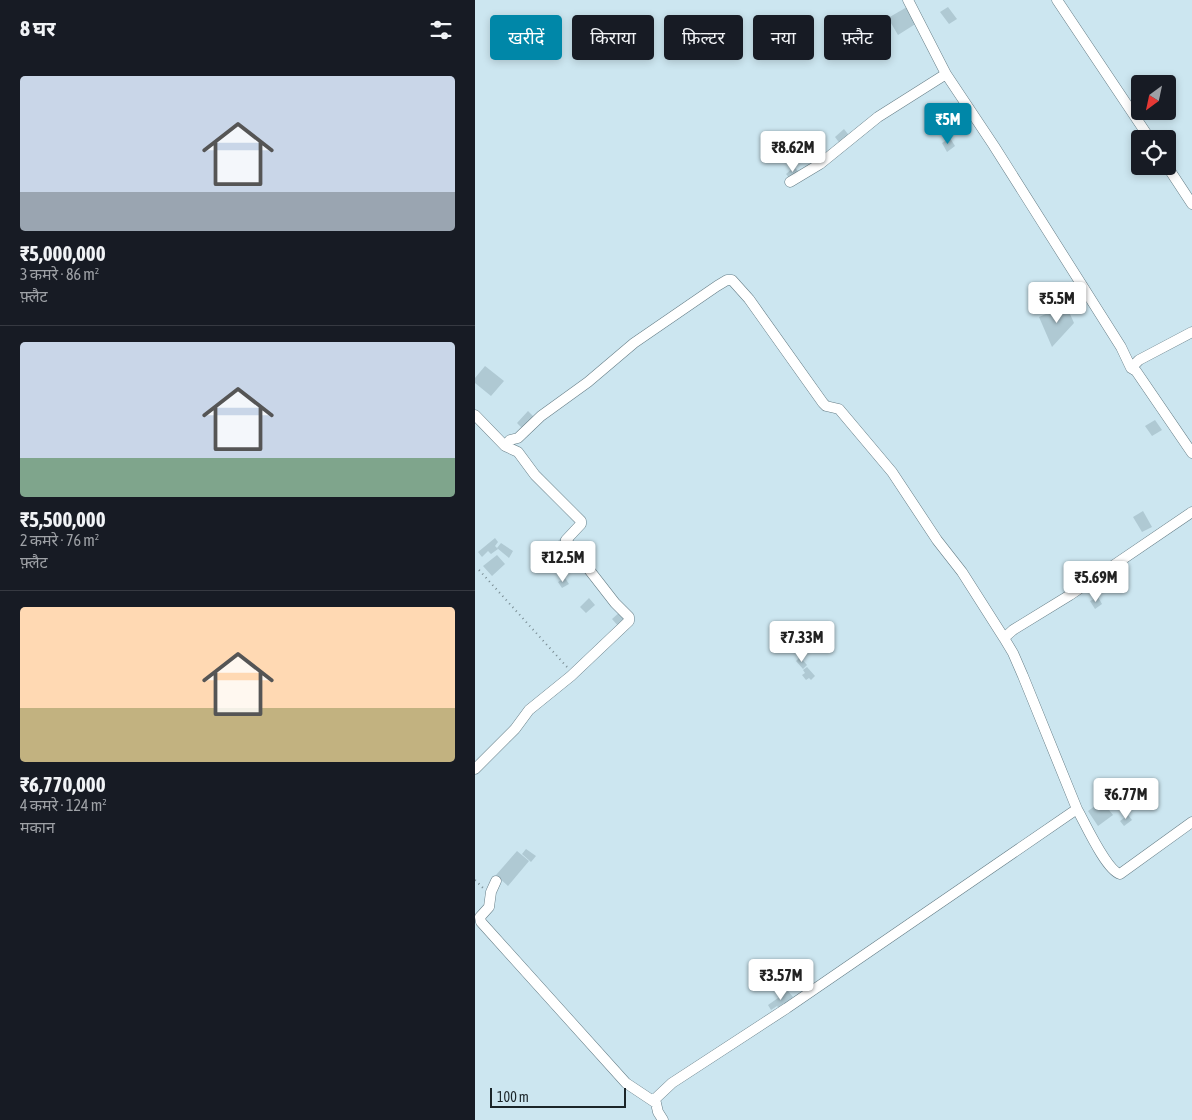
<!DOCTYPE html>
<html lang="hi">
<head>
<meta charset="utf-8">
<style>
	body { margin:0; font-family:"Asap Condensed","Noto Sans Devanagari",sans-serif; background:#242831; color:#f1f3f6; height:100vh; display:flex; flex-direction:column; font-size:19px; white-space:nowrap }
	* { box-sizing:border-box; margin:0 }
	p { font-size:16px; color:#9ea1a6 }
	.icon { flex:none; width:28px; height:28px; fill:none; stroke:currentColor; stroke-width:2; stroke-linecap:round; stroke-linejoin:round }
	.map { position:relative; flex:1; overflow:hidden }
	.drawer { display:flex; flex-direction:column; background:#171b24; width:475px }
	.drawer>* { flex:none }
	.top-card { position:absolute; left:15px; top:15px; width:475px; height:45px; display:flex; gap:10px }
	.needle { width:32px; rotate:213deg }
	.fabs { position:absolute; left:656px; top:75px; display:grid; gap:10px }
	.fabs a { display:grid; place-items:center; width:45px; height:45px; border-radius:5px; background:#171b24; box-shadow:0 2px 8px #0003; font-size:25px }
	.scale { position:absolute; left:15px; bottom:12px; width:136px; box-sizing:border-box; padding-left:5px; border:2px solid #1b2529; border-top:0; font-size:14px; line-height:18px; white-space:nowrap; color:#1b2529; -webkit-text-stroke:4px #cce6f0; paint-order:stroke }
	.price { position:absolute; translate:-50% -42px; padding:0 11px; border-radius:5px; background:#fff; color:#222; font-size:16px; line-height:32px; filter:drop-shadow(0 1px 2px #0008) }
	.price::after { content:''; position:absolute; left:50%; top:30px; width:15px; height:11px; margin-left:-8px; background:inherit; clip-path:polygon(0 0,100% 0,50% 100%) }
	.price.active { background:#0087a8; color:#fff }
	ul { padding:0; list-style:none }
	li { display:grid; align-content:center; gap:10px; height:265px; padding:0 20px }
	li+li { border-top:1px solid #363941 }
	li span { display:grid; place-items:center; height:155px; border-radius:5px; color:#555 }
	li>.icon { margin-inline-start:auto }
	span .icon { width:90px; height:90px; fill:#fffc; stroke-width:1 }
	li b { font-size:21px }
	h2 { display:flex; justify-content:space-between; align-items:center; height:60px; padding:0 20px; font-size:21px }
	.pill { padding:0 18px; border-radius:5px; background:#171b24; box-shadow:0 2px 8px #0003; font-size:18px; line-height:45px }
	.pill.active { background:#0087a8; color:#fff }
	main { display:flex; flex:1; min-height:0 }
	.map>svg:first-child { display:block }
	.building { fill:#afc9d3 }
	.lines { fill:none; stroke-linecap:round; stroke-linejoin:round }
	.minor-casing { stroke:#667e87; stroke-width:11 }
	.path { stroke:#788b92; stroke-width:2; stroke-dasharray:1 4; stroke-linecap:butt }
	.minor { stroke:#fff; stroke-width:10 }
</style>
</head>
<body>
<main>
<section class="drawer">
<h2>8 घर<svg class="icon" aria-label="filters" viewBox="0 0 24 24"><path d="M4 7h16M4 17h16"/><circle cx="9" cy="7" r="2"/><circle cx="15" cy="17" r="2"/></svg></h2>
<ul>
<li><span style="background:linear-gradient(#c9d6e8 75%,#9aa5b1 0)"><svg class="icon" aria-label="home" viewBox="0 0 24 24"><path d="M3 11l9-7 9 7M6 9v11h12V9"/></svg></span><div><b>₹5,000,000</b><p>3 कमरे · 86 m²</p><p>फ़्लैट</p></div></li>
<li><span style="background:linear-gradient(#c9d6e8 75%,#7fa58c 0)"><svg class="icon" aria-label="home" viewBox="0 0 24 24"><path d="M3 11l9-7 9 7M6 9v11h12V9"/></svg></span><div><b>₹5,500,000</b><p>2 कमरे · 76 m²</p><p>फ़्लैट</p></div></li>
<li><span style="background:linear-gradient(#ffd9b3 65%,#c2b280 0)"><svg class="icon" aria-label="home" viewBox="0 0 24 24"><path d="M3 11l9-7 9 7M6 9v11h12V9"/></svg></span><div><b>₹6,770,000</b><p>4 कमरे · 124 m²</p><p>मकान</p></div></li>
</ul>
</section>
<div class="map">
<svg width="717" height="1120" viewBox="0 0 717 1120">
	<rect width="100%" height="100%" fill="#cce6f0"/>
	<!-- building -->
	<path class="building" d="M432,7L442,23L423,35L413,18Z
		M473,7L482,19L474,24L465,12Z
		M369,129L376,138L366,145L360,137Z
		M475,138L480,146L472,152L467,143Z
		M319,167L325,173L316,180L311,174Z
		M591,305L599,323L577,347L564,317Z
		M10,366L29,381L16,396L0,383V378Z
		M53,411L60,418L48,429L42,423Z
		M680,420L687,430L677,436L670,426Z
		M668,511L677,527L667,532L658,517Z
		M20,538L23,542L20,546L23,549L16,554L13,551L7,557L3,552Z
		M86,538L94,547L86,554L79,545Z
		M26,543L38,551L34,558L22,548Z
		M22,555L30,564L17,576L8,566Z
		M90,578L94,584L87,588L83,582Z
		M623,597L627,604L620,609L615,601Z
		M114,598L120,605L111,613L105,607Z
		M145,612L153,621L145,628L137,619Z
		M325,657L332,665L328,669L321,661Z
		M332,667L340,676L336,680L334,678L331,680L327,675L330,673L328,670Z
		M627,801L638,815L623,826L613,811Z
		M653,815L657,820L649,826L645,821Z
		M51,849L61,856L56,862L47,854Z
		M42,851L54,861L33,886L21,875Z
		M313,991L318,997L304,1008L302,1006L296,1010L293,1005Z"/>
	<g class="lines">
		<!-- minor casing -->
		<g class="minor-casing">
			<path id="minor" d="M433,0L471,74L519,146L646,347L656,368
				M582,0L675,139
				M692,166L717,204
				M315,182L345,164L403,117L471,74
				M717,332L664,360L656,368L661,371L717,453
				M0,415L30,446L35,440L43,438L66,416L113,382L159,343L242,286L252,280H257L274,299L348,403L351,406L364,409L417,472L462,540L487,572L529,638
				M0,769L40,729L54,710L96,676L154,621V617L140,603L91,540L106,524V521L60,475L43,452L30,446
				M602,809C610,823 631,870 645,874L717,822
				M21,881L16,892L14,907L5,917L6,922L151,1083L181,1103
				M188,1120L183,1112L180,1099L197,1083L312,1008L602,809L548,676L538,653L529,638L538,630L595,595L717,512"/>
		</g>
		<!-- path -->
		<path class="path" d="M4,570L92,667
			M0,880L8,888"/>
		<!-- minor -->
		<use href="#minor" class="minor"/>
	</g>
</svg>
<div class="fabs">
<a><svg class="needle" viewBox="-14 -14 28 28"><path d="M0-13l5 13h-10z" fill="#e53935"/><path d="M0 13l5-13h-10z" fill="#9ea1a6"/></svg></a>
<a><svg class="icon" aria-label="locate" viewBox="0 0 24 24"><circle cx="12" cy="12" r="6"/><path d="M12 2v4M12 18v4M2 12h4M18 12h4"/></svg></a>
</div>
<div class="scale">100 m</div>
<b class="price active" style="left:473px;top:145px">₹5M</b>
<b class="price" style="left:318px;top:173px">₹8.62M</b>
<b class="price" style="left:582px;top:324px">₹5.5M</b>
<b class="price" style="left:88px;top:583px">₹12.5M</b>
<b class="price" style="left:621px;top:603px">₹5.69M</b>
<b class="price" style="left:327px;top:663px">₹7.33M</b>
<b class="price" style="left:651px;top:820px">₹6.77M</b>
<b class="price" style="left:306px;top:1001px">₹3.57M</b>
<div class="top-card">
<a class="pill active">खरीदें</a>
<a class="pill">किराया</a>
<a class="pill">फ़िल्टर</a>
<a class="pill">नया</a>
<a class="pill">फ़्लैट</a>
</div>
</div>
</main>
</body>
</html>
